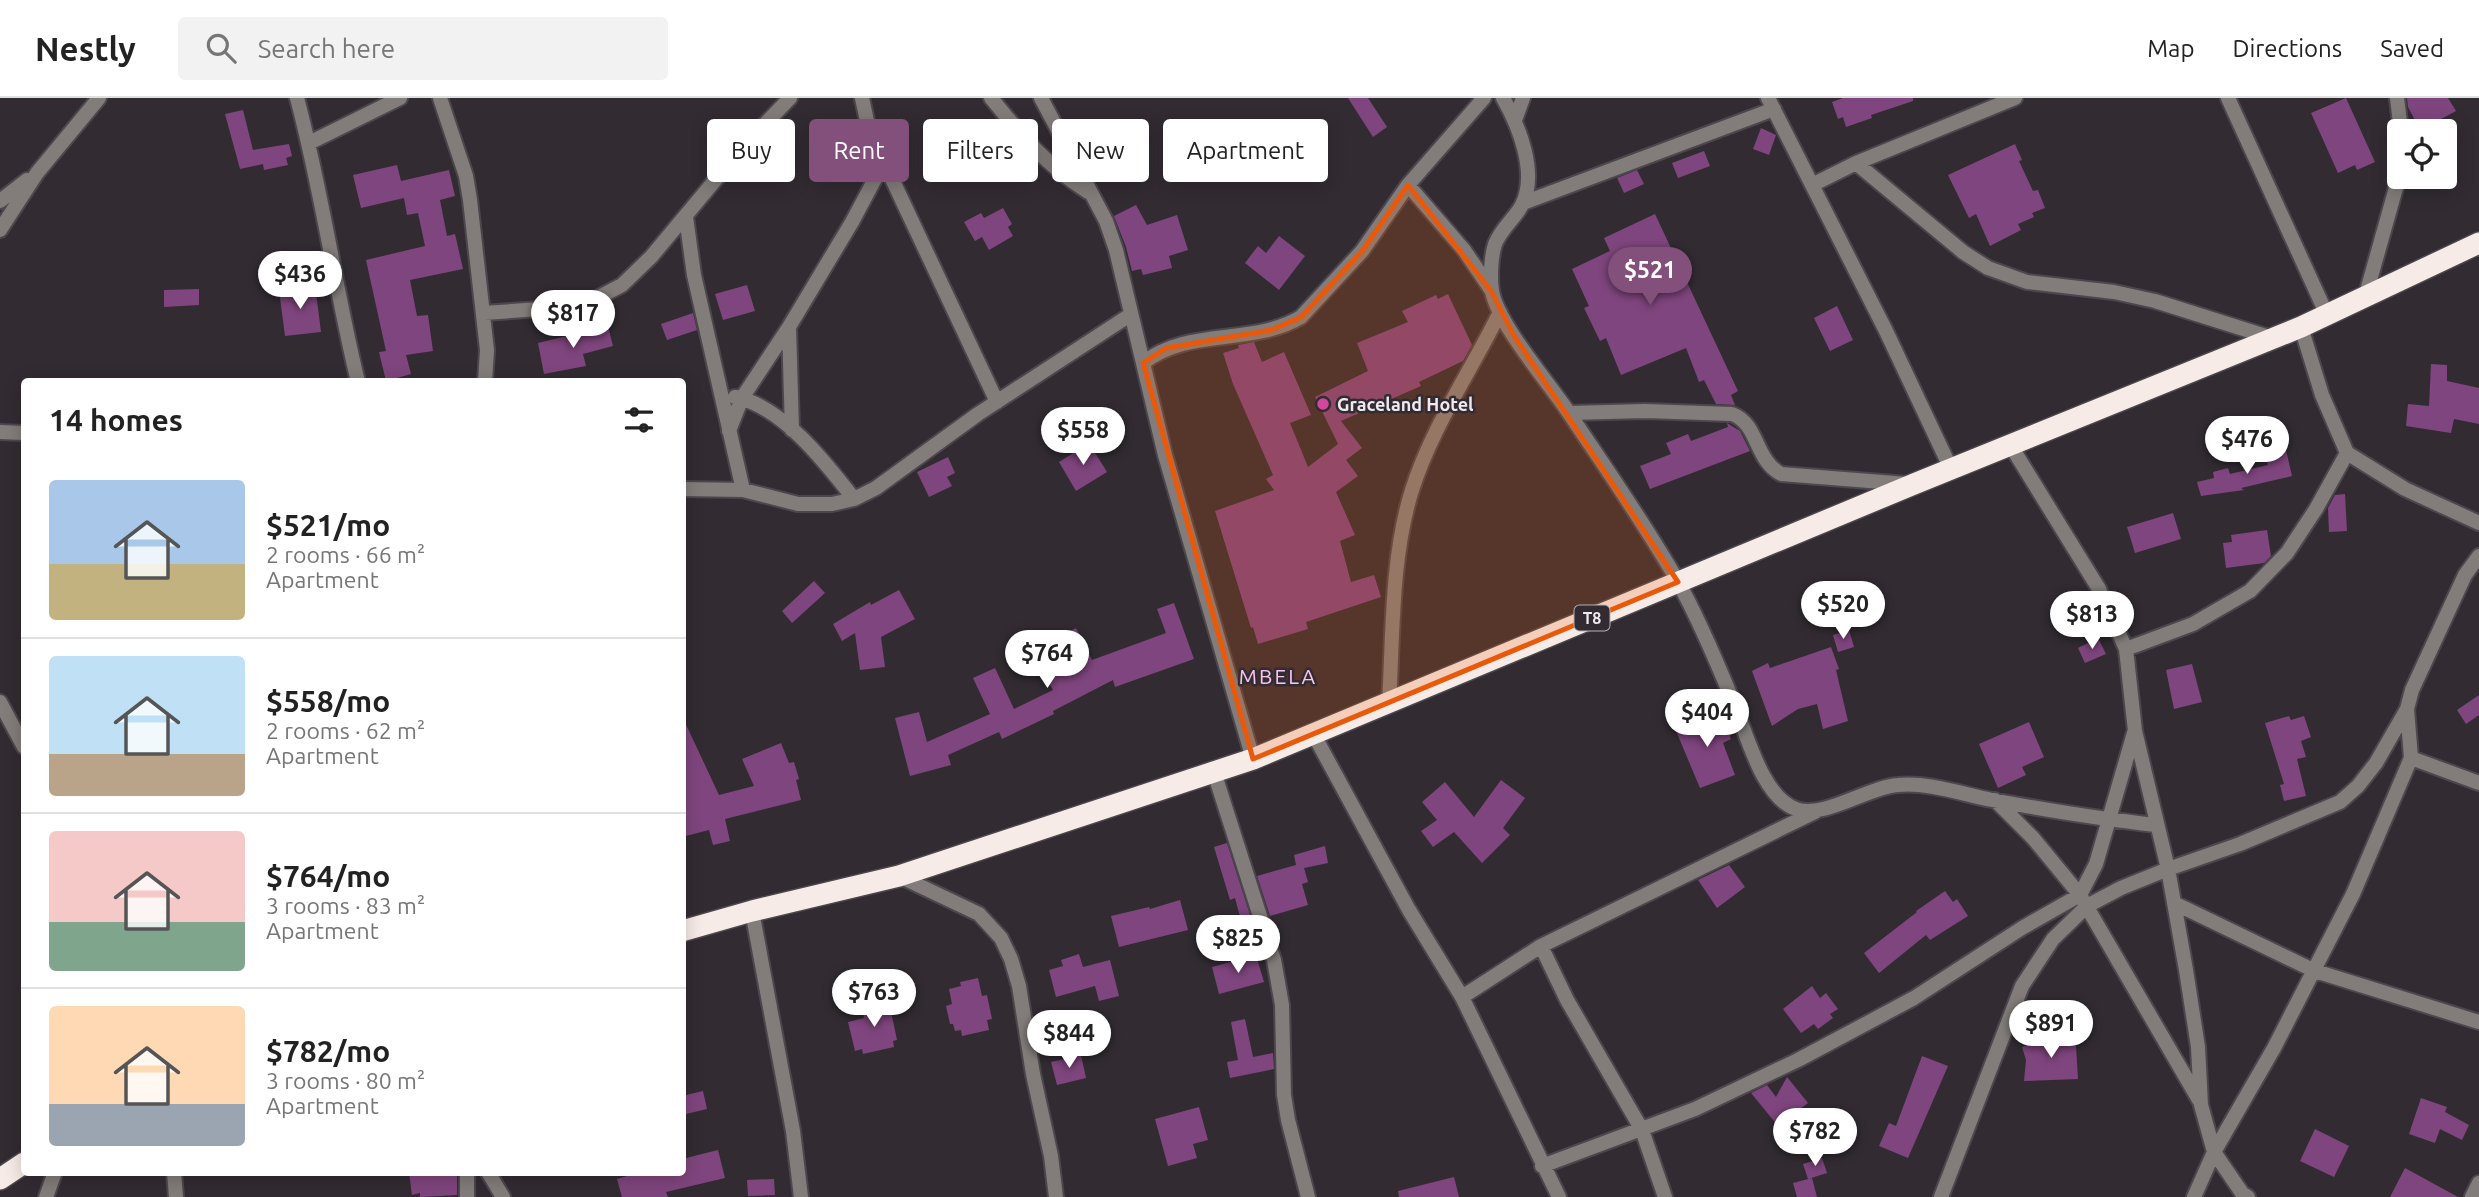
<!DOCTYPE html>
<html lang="en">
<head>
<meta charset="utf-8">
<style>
	body { margin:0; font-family:Ubuntu,sans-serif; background:#f2f2f2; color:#222; height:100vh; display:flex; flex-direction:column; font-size:26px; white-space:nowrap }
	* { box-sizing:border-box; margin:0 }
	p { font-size:23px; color:#767676 }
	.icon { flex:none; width:38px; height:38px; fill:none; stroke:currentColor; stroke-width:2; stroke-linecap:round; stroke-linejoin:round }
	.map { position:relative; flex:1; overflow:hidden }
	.panel { position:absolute; left:21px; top:280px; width:665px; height:798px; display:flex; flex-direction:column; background:#fff; border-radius:7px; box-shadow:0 4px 18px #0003 }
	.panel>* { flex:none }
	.guide { position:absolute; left:707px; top:21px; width:665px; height:63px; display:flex; gap:14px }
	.controls { position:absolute; left:2387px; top:21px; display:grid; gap:14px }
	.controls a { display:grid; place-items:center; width:70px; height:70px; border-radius:7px; background:#fff; box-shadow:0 4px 18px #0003; font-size:35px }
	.price { position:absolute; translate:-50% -60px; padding:0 16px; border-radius:24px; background:#fff; color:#222; font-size:23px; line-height:46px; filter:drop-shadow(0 2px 4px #0008) }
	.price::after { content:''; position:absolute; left:50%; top:42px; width:21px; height:16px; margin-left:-10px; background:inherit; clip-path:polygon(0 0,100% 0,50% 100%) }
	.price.current { background:#834f7b; color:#fff }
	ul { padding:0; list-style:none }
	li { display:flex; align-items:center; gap:21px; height:175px; padding:0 28px }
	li+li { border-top:2px solid #e0e0e0 }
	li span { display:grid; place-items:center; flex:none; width:196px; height:140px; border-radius:7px; color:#555 }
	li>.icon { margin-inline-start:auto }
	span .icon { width:84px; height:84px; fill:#fffc; stroke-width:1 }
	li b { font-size:30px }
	h2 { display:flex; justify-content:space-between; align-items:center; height:84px; padding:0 28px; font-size:30px }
	.chip { padding:0 24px; border-radius:7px; background:#fff; box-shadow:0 4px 18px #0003; font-size:24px; line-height:63px }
	.chip.current { background:#834f7b; color:#fff }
	header { display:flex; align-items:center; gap:42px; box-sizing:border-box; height:98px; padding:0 35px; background:#fff; border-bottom:2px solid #e0e0e0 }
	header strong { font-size:33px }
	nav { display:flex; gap:38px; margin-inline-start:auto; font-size:24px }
	.search { width:490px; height:63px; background:#f2f2f2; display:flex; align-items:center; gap:18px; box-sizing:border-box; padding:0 24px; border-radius:7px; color:#767676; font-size:26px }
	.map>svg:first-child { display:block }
	.building { fill:#7f457e }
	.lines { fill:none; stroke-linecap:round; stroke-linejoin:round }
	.street-casing { stroke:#4c474c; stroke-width:18 }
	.highway-casing { stroke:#4c474c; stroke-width:24 }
	.street { stroke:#827d7b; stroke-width:14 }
	.highway { stroke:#f7ebe7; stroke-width:21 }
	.marked { fill:#e8590c; fill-opacity:0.2; stroke:#e8590c; stroke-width:5; stroke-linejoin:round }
	.hotel-dot { fill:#d1479c; stroke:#322c32; stroke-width:2.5 }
	.labels { text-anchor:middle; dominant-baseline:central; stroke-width:5; stroke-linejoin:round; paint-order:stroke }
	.shield { fill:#322c32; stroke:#b6b1b6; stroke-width:2 }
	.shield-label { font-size:16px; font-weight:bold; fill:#eeeaee }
	.poi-label { font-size:18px; font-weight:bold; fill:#eeeaee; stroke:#322c32; text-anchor:start }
	.quarter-label { font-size:21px; letter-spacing:2px; fill:#f9c5ef; stroke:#322c32 }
</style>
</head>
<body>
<header>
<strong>Nestly</strong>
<div class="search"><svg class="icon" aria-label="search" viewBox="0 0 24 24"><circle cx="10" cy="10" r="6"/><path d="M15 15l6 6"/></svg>Search here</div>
<nav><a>Map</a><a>Directions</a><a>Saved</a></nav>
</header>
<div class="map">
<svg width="2479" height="1099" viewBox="0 0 2479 1099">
	<rect width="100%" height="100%" fill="#322c32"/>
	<!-- building -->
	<path class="building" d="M1348,0H1368L1387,29L1373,39Z
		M1843,0H1913V3L1871,17L1872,20L1846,29L1843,19L1838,21L1832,4Z
		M2346,0L2375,64L2357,72L2355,67L2338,75L2311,15Z
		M2407,0H2448L2456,13L2432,26L2430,21L2418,28L2408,9Z
		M243,12L253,52L289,46L292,58L286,60L288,67L264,72L263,66L240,71L225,16Z
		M1761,30L1776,37L1769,57L1753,51Z
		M2015,46L2022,62L2019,63L2033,93L2038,92L2045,110L2032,115L2034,119L2018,126L2021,132L1990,148L1976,116L1969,120L1948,77Z
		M1704,53L1710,68L1678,80L1672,65Z
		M397,67L401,83L449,72L455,98L440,102L447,138L455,136L463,171L410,182L417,218L428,217L433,253L406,257L411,276L386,283L379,254L386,253L366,162L425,148L418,115L407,117L404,100L361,110L353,77Z
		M1637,72L1644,86L1624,95L1617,80Z
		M1136,107L1147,127L1177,117L1188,152L1169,158L1172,170L1143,177L1141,171L1132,173L1126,149L1114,118Z
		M1003,110L1012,126L1008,129L1013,138L989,152L982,139L975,143L964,124L981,115L984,120Z
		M1655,116L1738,293L1731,297L1735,307L1716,306L1704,282L1699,284L1686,250L1621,277L1606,240L1600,243L1584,210L1589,208L1572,171L1610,153L1604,140Z
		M1279,138L1305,158L1279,192L1245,165L1258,148L1266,155Z
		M315,187L321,234L285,238L279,192Z
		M747,187L755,213L723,222L715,196Z
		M199,191V207L164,209V192Z
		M1448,196L1472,247L1463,263L1419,284L1421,288L1341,323L1362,350L1346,362L1358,378L1336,394L1355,437L1340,443L1351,484L1374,477L1381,499L1306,524L1308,531L1258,546L1253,529L1251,530L1215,413L1274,392L1266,381L1273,377L1233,286L1223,255L1239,250L1238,247L1254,244L1262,264L1284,254L1311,317L1290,325L1308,369L1338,346L1315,299L1368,273L1357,245L1408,224L1402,213L1436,197L1438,201Z
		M1837,208L1853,242L1830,253L1814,220Z
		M693,215L697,232L667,242L661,226Z
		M608,228L613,248L583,256L586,268L544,276L538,245Z
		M2431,266L2447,267V283L2479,290V326L2454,321L2451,335L2406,328L2408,306L2429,308Z
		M1727,325L1740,333L1750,353L1650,391L1640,368L1671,356L1666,345L1688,336L1691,343L1728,329Z
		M1089,345L1107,374L1076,393L1059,364Z
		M2286,352L2292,378L2241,390L2244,392L2201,398L2197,384L2214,380L2213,374L2228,370L2230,376L2268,367L2265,357Z
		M948,359L955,375L947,379L952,388L929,399L917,374Z
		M2345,396L2347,433L2329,434L2328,410L2335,397Z
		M2173,415L2181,441L2135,455L2127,429Z
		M2267,432L2271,458L2264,465L2226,470L2223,445L2232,444L2231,437Z
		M814,483L825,495L792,525L782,513Z
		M899,492L915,521L881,539L885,569L860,572L855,535L842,543L833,526L870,504L871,507Z
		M1174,505L1194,561L1115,589L1113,582L1053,613L1054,616L1002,641L999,634L948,657L951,667L910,678L895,620L919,614L927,644L990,616L973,580L995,570L1014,611L1053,592L1032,553L1076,530L1092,562L1166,535L1157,511Z
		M1849,532L1854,549L1838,554L1833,537Z
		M2098,540L2106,556L2085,565L2078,550Z
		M1831,549L1839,571L1836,572L1848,623L1823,631L1817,606L1798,611L1772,628L1752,573L1768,565L1770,570Z
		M2192,566L2202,604L2174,611L2166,572Z
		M2479,597V617L2466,626L2457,612Z
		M1704,612L1708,624L1722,618L1731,641L1723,645L1735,677L1700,690L1676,633L1691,627L1687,618Z
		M682,618L719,697L754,688L742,661L781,645L789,665L794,664L799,681L796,682L801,702L725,721L730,743L713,747L709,732L682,739Z
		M2289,618L2291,622L2304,618L2311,639L2301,643L2306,659L2297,661L2306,698L2284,703L2280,687L2284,686L2265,625Z
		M2029,624L2044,659L2022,669L2026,677L1998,690L1979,646Z
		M1501,682L1525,700L1503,730L1510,737L1482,765L1454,734L1433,749L1421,733L1437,722L1422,704L1445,684L1474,719Z
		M1227,745L1252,823L1242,826L1235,800L1230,802L1214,749Z
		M1325,748L1328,765L1304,770L1308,784L1302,786L1308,807L1270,818L1257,778L1296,767L1294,757Z
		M1729,767L1745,789L1717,810L1698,782Z
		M1945,793L1953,804L1957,801L1968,818L1930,842L1926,837L1879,875L1864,855L1917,814L1916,813Z
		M1180,802L1188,832L1119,849L1111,818L1149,809L1150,811Z
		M1079,856L1083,869L1110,862L1119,898L1099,903L1095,888L1056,899L1049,872L1063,868L1061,862Z
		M1256,857L1264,884L1219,896L1212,869Z
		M978,880L982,898L987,897L992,921L987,922L989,932L962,938L961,932L955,933L953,926H950L946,908L952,906L949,891L961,888L960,884Z
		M1812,888L1820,900L1826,895L1838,911L1830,916L1833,920L1818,931L1814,926L1801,935L1783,911Z
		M889,904L897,942L893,943L894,949L863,956L862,951L855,953L848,924L864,920L862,910Z
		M1245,921L1253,959L1273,955L1274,971L1230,980L1227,964L1238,962L1231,924Z
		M2067,938V948H2076L2078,981L2024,983L2026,962L2022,949L2039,943V939Z
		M1081,957L1086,980L1057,987L1051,964Z
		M1922,958L1948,968L1908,1060L1879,1048L1889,1025L1896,1028Z
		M1787,979L1808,1005L1778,1028L1751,995L1767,987L1776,999Z
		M703,993L707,1011L682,1017V998Z
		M2421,1000L2447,1009L2445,1014L2469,1027L2462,1042L2440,1031L2435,1045L2409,1036Z
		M1199,1009L1208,1042L1193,1046L1197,1060L1168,1068L1155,1021Z
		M2315,1031L2349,1048L2334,1079L2300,1063Z
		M718,1052L725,1080L666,1094L668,1099H622L617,1081L641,1074H682V1061Z
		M1822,1060L1827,1075L1808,1081L1803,1066Z
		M2405,1070L2458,1099H2390Z
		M409,1074H457V1097L420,1099V1095L412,1097Z
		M1454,1079L1459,1099H1399L1398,1093Z
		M1812,1080L1817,1099H1797L1793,1085Z
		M774,1081L775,1097L748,1098L747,1082Z"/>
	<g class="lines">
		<!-- street casing -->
		<g class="street-casing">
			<path id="street" d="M297,0C322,93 335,190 358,284
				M440,0L466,78L470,102L487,252L485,284
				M862,0L869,32L997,304
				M991,0C1023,39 1045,66 1088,94
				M1041,0L1106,123L1116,152L1165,357L1253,661
				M1503,0C1519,28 1538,75 1522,107C1515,120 1501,131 1495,146C1491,159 1490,179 1492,193C1498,227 1551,287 1571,318C1607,372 1645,426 1677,482C1698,519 1716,562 1732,601C1746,632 1761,699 1796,711C1824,721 1868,689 1898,687C1928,684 1962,696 1992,702C2046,712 2101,721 2156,727
				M1768,0L1886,233L1951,371
				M2228,0L2327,217
				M2397,0L2401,33
				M1515,22L1523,0
				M309,45L400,0
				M1856,65L1963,154L1988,170L2027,184L2114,194L2155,203L2272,240
				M1408,87L1464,152L1492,193
				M1812,87L1856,65L2015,0
				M0,103L27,82
				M1523,105L1774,11
				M686,119L694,177L743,392
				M0,132L37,75L99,0
				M2365,200L2399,79
				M484,215L582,208L622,187L651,159L742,50L790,0
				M789,229L792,332
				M2301,229L2322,297L2347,355L2405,391L2479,425
				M1143,265C1188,229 1252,248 1301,219L1362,153L1408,87L1484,0
				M735,299C782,308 826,365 854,401
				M1570,315L1645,313L1732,316C1759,326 1754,361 1781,376L1907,386
				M729,333L742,300L789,229L852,124L884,64
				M0,334L24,335
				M2011,348L2099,491L2126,551L2135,633L2168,771L2186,872L2198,949L2201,1007L2214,1054L2242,1095L2248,1099
				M682,391L743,392L798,406H832L854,401L876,390L978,316L1130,217
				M2126,551L2193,526L2250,493L2287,455L2316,411L2347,355
				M0,604L24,649
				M1389,606C1393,536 1391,459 1412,392C1432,329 1471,273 1500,214
				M1314,637L1409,812L1462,899L1559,1099
				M2411,660L2479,685
				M1214,674L1274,862L1282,907L1284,997L1288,1022L1308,1099
				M1995,702L2033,740L2080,797L2199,1002
				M899,778L979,816L1001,840L1011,861L1019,888L1033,976L1051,1058L1056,1099
				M2174,805L2315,873L2479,924
				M752,813L793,1033L801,1099
				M1541,848L1567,902L1642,1032L1665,1099
				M1462,899L1541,848L1817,713
				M1542,1068L1695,1011L1798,962L1914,900L2022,830L2080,797L2096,766L2134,635
				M174,1074L176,1099
				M488,1074L503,1099
				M46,1099L55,1074
				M467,1099V1074
				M1941,1099L2022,888L2053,841L2087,808L2121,790L2168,771L2240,746L2340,704L2358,688L2376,665L2407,611
				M2194,1099L2214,1054L2274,950L2353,796L2411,660L2407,611L2412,592L2465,477L2479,458
				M2472,1099L2479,1085"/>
		</g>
		<!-- highway casing -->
		<g class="highway-casing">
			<path id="highway" d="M682,833L752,813L899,778L1253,661L1914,386L2301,229L2479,145
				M0,1081L24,1065"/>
		</g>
		<!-- street -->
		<use href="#street" class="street"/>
		<!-- highway -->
		<use href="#highway" class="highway"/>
	</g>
	<!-- marked area -->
	<path class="marked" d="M1408,87L1492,194L1513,236L1678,484L1253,661L1143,265L1166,250L1271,232L1301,219L1362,153Z"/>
	<!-- markers -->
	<circle class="hotel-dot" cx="1323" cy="306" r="7"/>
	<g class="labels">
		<!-- shield labels -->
		<rect class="shield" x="1574.5" y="507.5" width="35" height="25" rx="5"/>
		<g class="shield-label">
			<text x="1592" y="520">T8</text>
		</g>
		<!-- poi labels -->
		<g class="poi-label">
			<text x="1337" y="306">Graceland Hotel</text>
		</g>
		<!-- quarter labels -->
		<g class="quarter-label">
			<text x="1278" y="578">MBELA</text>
		</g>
	</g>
</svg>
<div class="controls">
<a><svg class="icon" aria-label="locate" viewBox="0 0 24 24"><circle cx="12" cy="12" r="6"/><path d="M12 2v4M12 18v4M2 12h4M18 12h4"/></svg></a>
</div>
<b class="price current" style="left:1650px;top:209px">$521</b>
<b class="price" style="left:300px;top:213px">$436</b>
<b class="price" style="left:573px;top:252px">$817</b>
<b class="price" style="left:1083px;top:369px">$558</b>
<b class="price" style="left:2247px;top:378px">$476</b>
<b class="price" style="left:1843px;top:543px">$520</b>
<b class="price" style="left:2092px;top:553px">$813</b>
<b class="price" style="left:1047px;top:592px">$764</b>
<b class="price" style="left:1707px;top:651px">$404</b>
<b class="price" style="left:1238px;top:877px">$825</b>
<b class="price" style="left:874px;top:931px">$763</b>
<b class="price" style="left:2051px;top:962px">$891</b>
<b class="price" style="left:1069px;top:972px">$844</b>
<b class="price" style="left:1815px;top:1070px">$782</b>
<div class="guide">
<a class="chip">Buy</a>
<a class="chip current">Rent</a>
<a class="chip">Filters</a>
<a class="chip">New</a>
<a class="chip">Apartment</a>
</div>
<section class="panel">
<h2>14 homes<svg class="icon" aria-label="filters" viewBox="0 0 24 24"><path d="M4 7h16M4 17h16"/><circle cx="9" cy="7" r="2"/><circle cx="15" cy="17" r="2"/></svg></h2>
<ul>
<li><span style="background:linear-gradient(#a9c7e8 60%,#c2b280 0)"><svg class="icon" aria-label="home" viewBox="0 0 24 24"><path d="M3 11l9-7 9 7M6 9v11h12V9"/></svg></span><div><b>$521/mo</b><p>2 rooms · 66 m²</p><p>Apartment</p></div></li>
<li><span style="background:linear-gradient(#bfe0f5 70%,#b9a48a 0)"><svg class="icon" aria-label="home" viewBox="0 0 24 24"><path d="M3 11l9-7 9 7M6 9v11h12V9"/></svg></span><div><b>$558/mo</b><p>2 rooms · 62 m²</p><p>Apartment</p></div></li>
<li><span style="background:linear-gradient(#f6c9c9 65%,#7fa58c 0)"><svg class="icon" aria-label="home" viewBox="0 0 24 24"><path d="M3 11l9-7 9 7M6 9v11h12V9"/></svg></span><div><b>$764/mo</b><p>3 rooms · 83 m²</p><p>Apartment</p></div></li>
<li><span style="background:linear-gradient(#ffd9b3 70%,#9aa5b1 0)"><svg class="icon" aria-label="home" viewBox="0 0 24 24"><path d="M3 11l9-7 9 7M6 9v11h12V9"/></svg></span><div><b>$782/mo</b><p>3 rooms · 80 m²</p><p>Apartment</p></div></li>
</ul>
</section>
</div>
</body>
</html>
